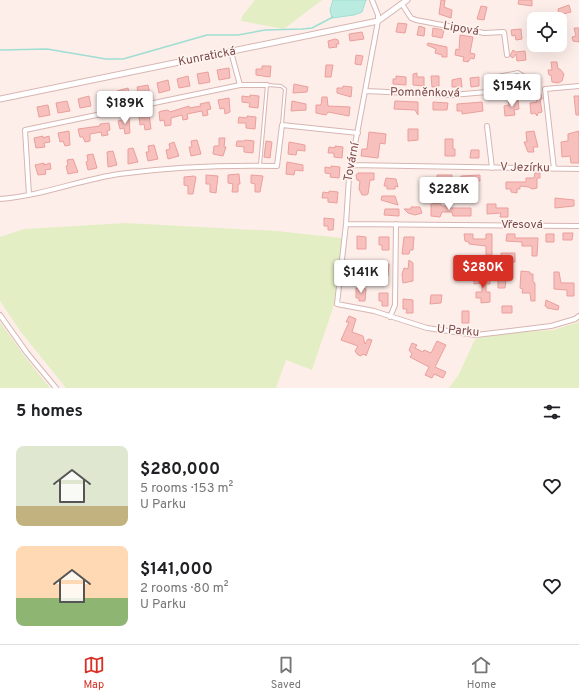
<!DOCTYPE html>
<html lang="en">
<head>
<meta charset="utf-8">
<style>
	body { margin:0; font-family:Overpass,sans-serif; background:#f6f6f6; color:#202124; height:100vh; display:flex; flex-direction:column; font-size:15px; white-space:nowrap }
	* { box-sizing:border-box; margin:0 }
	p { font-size:13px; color:#757577 }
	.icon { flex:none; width:22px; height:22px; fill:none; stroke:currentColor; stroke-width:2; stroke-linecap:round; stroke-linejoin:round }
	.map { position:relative; height:388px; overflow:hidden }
	.sheet { display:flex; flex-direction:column; background:#fff; flex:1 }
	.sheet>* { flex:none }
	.tools { position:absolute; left:527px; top:12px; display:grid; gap:8px }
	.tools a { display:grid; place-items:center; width:40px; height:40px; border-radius:8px; background:#fff; box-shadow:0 4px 16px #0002; font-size:20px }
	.price { position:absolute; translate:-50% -34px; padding:0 9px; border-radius:4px; background:#fff; color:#222; font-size:13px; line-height:26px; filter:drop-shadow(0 1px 2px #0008) }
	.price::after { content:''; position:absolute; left:50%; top:24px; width:12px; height:9px; margin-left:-6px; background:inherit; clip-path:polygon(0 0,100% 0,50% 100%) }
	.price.selected { background:#d93025; color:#fff }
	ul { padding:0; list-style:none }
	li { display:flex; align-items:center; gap:12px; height:100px; padding:0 16px }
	li span { display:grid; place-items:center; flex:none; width:112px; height:80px; border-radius:8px; color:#555 }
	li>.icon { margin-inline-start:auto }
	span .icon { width:48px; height:48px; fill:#fffc; stroke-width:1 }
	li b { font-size:17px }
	h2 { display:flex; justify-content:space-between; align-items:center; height:48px; padding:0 16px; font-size:17px }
	.tab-bar { display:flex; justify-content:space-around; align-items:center; height:56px; border-top:1px solid #e0e0e0; background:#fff; font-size:11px; color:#757577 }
	.tab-bar a { display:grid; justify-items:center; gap:2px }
	.tab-bar .selected { color:#d93025 }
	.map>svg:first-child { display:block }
	.green { fill:#e4eec5 }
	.water { fill:#baebe1; stroke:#9fded2 }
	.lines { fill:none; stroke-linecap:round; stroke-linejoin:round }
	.stream { stroke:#9fded2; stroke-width:1.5 }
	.building { fill:#f7c0bd; stroke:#eb9f9c }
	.service-casing { stroke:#d7b5b2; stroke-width:4 }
	.minor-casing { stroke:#d7b5b2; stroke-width:6 }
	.tertiary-casing { stroke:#d7b5b2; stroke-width:7 }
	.service { stroke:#fff; stroke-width:2 }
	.minor { stroke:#fff; stroke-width:4 }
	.tertiary { stroke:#fff; stroke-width:5 }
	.labels { text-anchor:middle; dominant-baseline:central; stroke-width:3; stroke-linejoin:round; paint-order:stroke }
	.street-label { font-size:12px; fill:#7c4949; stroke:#fff5f1 }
</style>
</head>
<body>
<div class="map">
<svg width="579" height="388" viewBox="0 0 579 388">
	<rect width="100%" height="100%" fill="#feeee9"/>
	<!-- green -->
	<path class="green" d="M255,0H322L284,29L241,21L242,16Z
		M126,223L277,231L342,238L334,305L312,370L286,360L276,388H66L20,331L0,301V237L24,229Z
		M0,322L26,358L50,388H0Z
		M579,322V388H449L459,374L475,339L502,333L553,330Z"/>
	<!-- water -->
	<path class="water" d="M333,0H366L362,12L354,15L332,18L330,10Z"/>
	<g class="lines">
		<!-- stream -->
		<path class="stream" d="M0,50L47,49L106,59H123L207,35H238L265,30L302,29L312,28L333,17"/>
	</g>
	<!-- building -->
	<path class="building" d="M441,0H445L444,7L452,10L451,18L439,14Z
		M519,0H532V6L518,4Z
		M569,5L571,12L559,15L558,9Z
		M481,6L487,7L484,20L477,19Z
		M398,23L407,24L405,33L396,32Z
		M419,26L425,28L424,36L417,35Z
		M433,28L444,30L442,38L432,36Z
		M574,28H579V42L573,41L572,37L576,36Z
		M521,29L522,39L516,40L515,35L512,36L511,30Z
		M362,32L364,39L350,41L349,34Z
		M460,35L473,37L470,53L475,54L474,59L471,58L468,62L463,61L464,57L455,55L456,49L459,50Z
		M335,39L338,40L339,44H336L337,47L329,48L328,41Z
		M428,43L447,47V57H442V55L435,53L436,49L427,45Z
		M513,50L516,52L525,51L526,60L517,61L516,54L513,58L510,56Z
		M356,55L363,56L361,65L355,64Z
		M551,62H557L558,69H560L564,74L562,81L558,83L552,82L551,75H549L548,70H552Z
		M326,65H333L331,77H325Z
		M262,66H271L270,77L256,75V69H262Z
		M229,68L230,78L219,80L217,70Z
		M208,72L210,82L199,84L197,74Z
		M417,73V77H424V86L413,85V74Z
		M188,76L190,86L179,88L177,79Z
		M396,76L406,77V85L393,84V79H396Z
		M431,76H439V86L432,87Z
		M479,77V86L471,87L470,78Z
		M461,78L462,87H452V80Z
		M168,80L170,90L159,93L157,83Z
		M294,84L308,87L307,92L293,93Z
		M148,85L150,94L139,97L137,87Z
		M343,86L352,87L351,97L337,93V88H343Z
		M128,88L130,98L119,101L117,91Z
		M109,92L111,102L99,105L97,95Z
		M536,94H541L542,99H540L542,112L538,113L537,116L535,113L531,114L530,103L537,102Z
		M250,95L259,96L258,108L249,107L250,103L242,102V96L250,97Z
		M89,96L91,106L80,108L78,99Z
		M574,96H579V115H576Z
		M322,97H327L328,106L350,107L349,116L328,112L326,115L316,113V105H321Z
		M229,98L230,112L225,114L224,108L220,109L218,100Z
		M518,99L519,109L514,110L515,115L505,116L504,106L509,105L508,100Z
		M67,101L70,111L58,113L56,103Z
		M292,101L306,104V110L291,111Z
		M395,101L418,102V115L415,110L394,109Z
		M209,102L211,109L207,110L208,115L203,116L202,111L187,114L188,119L183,120L182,115L171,118V125L165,126L164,120L160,121L159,112L162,111L168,110L170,112L189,106V108L201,106L200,104Z
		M433,102L448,103L447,110H433Z
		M482,102L483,111L462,114V111H457V104Z
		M48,105L50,115L39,117L37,107Z
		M149,114L151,129L145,130L144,124L140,125L139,116Z
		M247,116L256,117L255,129L246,128V123H238L239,117L247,118Z
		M129,118L130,133L125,134L124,128L120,129L118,121Z
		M109,123L110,130L107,131L108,135L102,136L101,132L90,134V141L85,142L83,137H80L78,129L100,126V124Z
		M408,129H418V140L408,141Z
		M69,131L70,145L65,146L63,141L60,142L58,133Z
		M534,131L538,147H533L534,152H528L524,142H527L526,132Z
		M579,131V163H571L570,156L562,157L561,142L568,141V134Z
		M369,132L386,134L385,144L380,143L378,158L361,156L362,149H367Z
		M43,136V138L49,136L50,142L44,143L45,147L36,148L34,138Z
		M219,138H225L224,147H226L223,156L213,154L214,146H219Z
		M445,139H453V149H455V156H445Z
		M197,140L201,154L191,156L189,147H192L191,141Z
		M245,140L254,141L253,153L244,152V147L236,146L237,141H245Z
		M266,141L272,142L270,158L264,157Z
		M174,142L179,156L168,159L166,150L170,149L169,144Z
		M289,142L305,145V151L297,150L296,155L288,154Z
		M154,145L158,159L148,161L146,152H149L148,146Z
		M335,146L343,147L342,158L334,157V153H328L329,147L335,148Z
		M133,148L138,162L128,164V149Z
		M471,150H479V158H470Z
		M113,151L117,165L108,167L107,152Z
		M93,154L97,168L88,170L86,162L88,161L87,155Z
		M73,159L78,172L68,174L66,166L68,165L67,160Z
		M287,162L303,165V171L295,170L294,175L286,174Z
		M44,163V165L50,163L51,169L45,170L46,174L38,175L35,165Z
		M331,166L340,167L339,178L330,177L331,174L325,173V167L331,168Z
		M358,173H374V180H370L368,194L366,195H362L359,189L360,181L357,180L356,175Z
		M535,173H540V178H537V188L532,189L529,187L520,186V189H517V193L511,192V189H506V182H526V178H534Z
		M239,174L240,184H238V192H232L233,184L228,183V175Z
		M206,175L218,176L216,193L210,192V184H206Z
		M251,175L263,176L260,192H255V184L251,183Z
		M437,175H452V188H444V180H437Z
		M480,175V181H474V186L460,185L459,181L461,176Z
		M194,176L196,177L193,194H188V186L184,185V177Z
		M386,178L396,179L398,187L395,186V189H387V186H384Z
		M329,191L338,192L337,203L328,202V198H322L323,192L329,193Z
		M382,196H395L398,205L381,200Z
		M555,198L574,200V206L555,208Z
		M440,203L442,206H447V208H471V216H453L452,212H442L440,217L431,216V204Z
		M487,204H496V208H508V217H500L501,213L487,214Z
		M411,207H420L422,213L415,215L408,213L404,209H411Z
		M385,209H399V216L384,215Z
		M324,218L334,219L333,230H328V226H324Z
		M563,233H573L572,240H563Z
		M464,234H473V239H486V234H492V255H486V246L469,244V242L465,241Z
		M507,234H515V238H538L537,256H532V246H522V242L506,241Z
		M546,234H554V242H546Z
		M357,236L366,237V249H357Z
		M379,237H389V250H382V245H379Z
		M404,237H414L413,250H410L409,254H402Z
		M501,253H515V262H509V259L501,257Z
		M458,259L467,260V268H458Z
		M409,260L413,263V281L403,283L402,274L404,268L408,269Z
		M356,263H366V276H356Z
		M379,263L389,264L388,276H379Z
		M521,271L530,272V274H533V282L535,283V301H531L530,293H522L523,289L520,288Z
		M554,272H559L561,283H574V296H567V290L554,289Z
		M474,277H490V284H486V292H490V302L481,303V298H476V292H482V283L474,284Z
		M498,280H506L505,288H498Z
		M356,288L366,289L365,301H359V298H356Z
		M379,293H388V306H382V301H379Z
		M431,295H442L441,303L430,304Z
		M403,299L413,300V313H406L407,309H403Z
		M546,300L559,306L558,310L547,308V307L545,306Z
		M502,306H512V313H502Z
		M462,311H469V323H462Z
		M349,316L356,319L352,332L363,336L365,344L368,339L372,340L366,356L364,354L360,356L357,354L355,351L358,346L341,340L349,322H346Z
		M437,341L446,345L435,367L446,372L443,378L434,374L432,378L425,375L429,367L410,357L412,354L409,350L412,343L417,345L415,348L423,352L424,350L431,353Z"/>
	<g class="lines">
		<!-- service casing -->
		<g class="service-casing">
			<path id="service" d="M487,91L488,78L518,72L523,75L525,93
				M260,165L267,85L281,86L285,89L282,124"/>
		</g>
		<!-- minor casing -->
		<g class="minor-casing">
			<path id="minor" d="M372,0L378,15V21L349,177L346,224L337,304L374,311L427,328L476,335L551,326L575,319L579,316
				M402,4L411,18L416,20L484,33L504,32L507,55
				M231,52L240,85
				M366,91L452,95L487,92
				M487,126L492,168
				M351,165L579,169
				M554,169L545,89L579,86
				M29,195L25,130L240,85H267
				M0,199C41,196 79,180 119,174C171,167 224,165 277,166L282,125L358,133
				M346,224L579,226
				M0,315L27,353L56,388
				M390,317L395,305L396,224"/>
		</g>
		<!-- tertiary casing -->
		<g class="tertiary-casing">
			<path id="tertiary" d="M0,99L378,21L407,0"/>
		</g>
		<!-- service -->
		<use href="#service" class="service"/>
		<!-- minor -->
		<use href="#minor" class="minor"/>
		<!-- tertiary -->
		<use href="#tertiary" class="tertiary"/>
	</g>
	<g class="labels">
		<!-- street labels -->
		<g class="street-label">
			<text transform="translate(461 29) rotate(10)">Lipová</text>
			<text transform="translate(207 57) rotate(-11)">Kunratická</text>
			<text transform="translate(425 93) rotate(1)">Pomněnková</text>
			<text transform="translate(352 162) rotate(-79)">Tovární</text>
			<text transform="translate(525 168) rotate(1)">V Jezírku</text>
			<text x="522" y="225">Vřesová</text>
			<text transform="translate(458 331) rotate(5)">U Parku</text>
		</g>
	</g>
</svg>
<div class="tools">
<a><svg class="icon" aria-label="locate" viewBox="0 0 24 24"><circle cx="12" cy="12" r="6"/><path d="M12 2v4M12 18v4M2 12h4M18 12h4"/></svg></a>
</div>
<b class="price" style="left:512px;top:108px">$154K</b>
<b class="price" style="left:125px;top:125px">$189K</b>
<b class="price" style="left:449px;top:211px">$228K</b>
<b class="price selected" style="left:483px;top:289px">$280K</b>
<b class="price" style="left:361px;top:294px">$141K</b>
</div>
<section class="sheet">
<h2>5 homes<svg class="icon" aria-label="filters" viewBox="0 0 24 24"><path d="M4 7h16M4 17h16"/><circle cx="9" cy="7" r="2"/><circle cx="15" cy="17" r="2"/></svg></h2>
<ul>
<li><span style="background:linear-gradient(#dfe7d0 75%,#c2b280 0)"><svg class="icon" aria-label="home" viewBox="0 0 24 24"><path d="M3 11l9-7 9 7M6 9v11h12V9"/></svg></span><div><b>$280,000</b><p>5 rooms · 153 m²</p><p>U Parku</p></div><svg class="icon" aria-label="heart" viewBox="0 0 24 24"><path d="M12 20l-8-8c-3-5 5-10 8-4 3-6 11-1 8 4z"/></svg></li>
<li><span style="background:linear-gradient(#ffd9b3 65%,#8fb573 0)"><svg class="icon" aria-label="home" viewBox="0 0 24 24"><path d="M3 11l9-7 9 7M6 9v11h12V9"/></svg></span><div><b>$141,000</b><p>2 rooms · 80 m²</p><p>U Parku</p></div><svg class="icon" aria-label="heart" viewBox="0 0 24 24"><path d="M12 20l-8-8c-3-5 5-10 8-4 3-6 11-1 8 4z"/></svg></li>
</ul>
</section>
<nav class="tab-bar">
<a class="selected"><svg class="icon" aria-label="map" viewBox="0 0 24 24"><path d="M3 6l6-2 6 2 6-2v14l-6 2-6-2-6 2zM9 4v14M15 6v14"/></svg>Map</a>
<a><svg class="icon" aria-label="saved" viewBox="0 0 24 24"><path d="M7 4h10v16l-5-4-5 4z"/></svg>Saved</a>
<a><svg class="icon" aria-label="home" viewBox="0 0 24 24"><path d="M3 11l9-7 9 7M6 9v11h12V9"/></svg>Home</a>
</nav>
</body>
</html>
